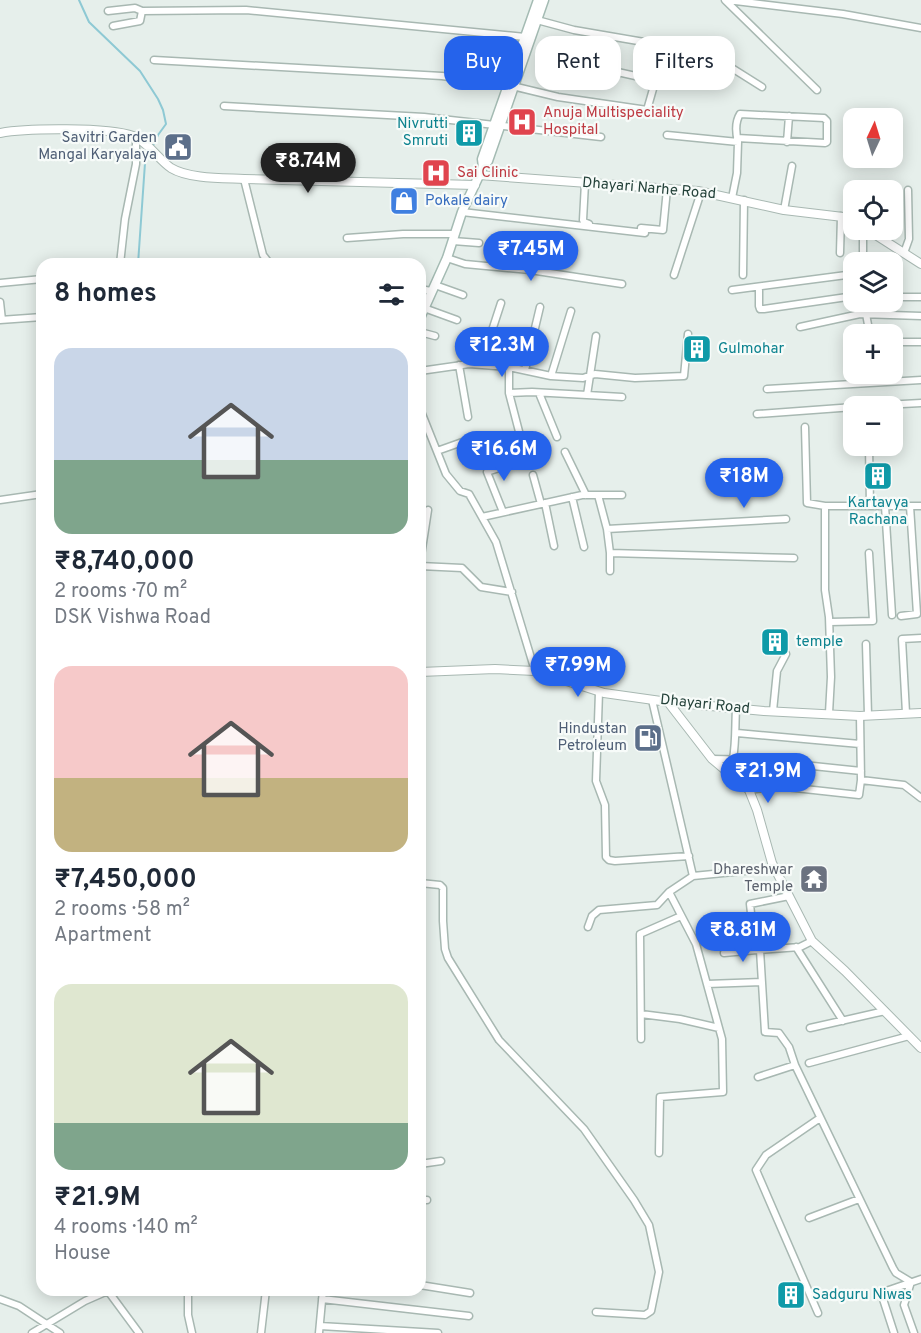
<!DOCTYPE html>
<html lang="en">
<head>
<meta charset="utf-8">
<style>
	body { margin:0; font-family:Overpass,sans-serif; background:#f6f6f7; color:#1f2937; height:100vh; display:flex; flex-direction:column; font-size:22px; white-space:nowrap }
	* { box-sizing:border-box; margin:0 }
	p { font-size:20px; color:#747a83 }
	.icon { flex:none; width:33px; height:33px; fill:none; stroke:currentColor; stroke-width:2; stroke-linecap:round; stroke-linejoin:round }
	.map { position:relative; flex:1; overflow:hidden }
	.side { position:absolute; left:36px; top:258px; width:390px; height:1038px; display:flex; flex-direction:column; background:#fff; border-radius:18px; box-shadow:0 3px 15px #0003 }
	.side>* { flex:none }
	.banner { position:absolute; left:444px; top:36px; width:387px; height:54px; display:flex; gap:12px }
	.needle { width:39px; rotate:4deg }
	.fabs { position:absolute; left:843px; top:108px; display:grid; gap:12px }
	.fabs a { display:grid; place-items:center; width:60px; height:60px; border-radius:12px; background:#fff; box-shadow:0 3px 15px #0003; font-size:30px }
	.price { position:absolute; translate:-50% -51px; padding:0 14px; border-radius:21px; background:#2563eb; color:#fff; font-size:20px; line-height:39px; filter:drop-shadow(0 2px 3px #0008) }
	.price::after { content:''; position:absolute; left:50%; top:36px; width:18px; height:14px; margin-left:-9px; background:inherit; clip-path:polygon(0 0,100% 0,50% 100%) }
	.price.on { background:#222; color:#fff }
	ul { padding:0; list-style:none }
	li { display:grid; align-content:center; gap:12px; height:318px; padding:0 18px }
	li span { display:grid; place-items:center; height:186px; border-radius:18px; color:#555 }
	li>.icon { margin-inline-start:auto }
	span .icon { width:108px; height:108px; fill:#fffc; stroke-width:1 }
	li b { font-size:26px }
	h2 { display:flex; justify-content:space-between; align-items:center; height:72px; padding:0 18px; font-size:26px }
	.chip { padding:0 21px; border-radius:18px; background:#fff; box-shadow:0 3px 15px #0003; font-size:21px; line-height:54px }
	.chip.on { background:#2563eb; color:#fff }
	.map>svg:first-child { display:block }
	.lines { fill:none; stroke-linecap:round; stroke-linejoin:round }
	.stream { stroke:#8ec9d4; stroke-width:2 }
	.minor-casing { stroke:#a8b8b2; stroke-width:9 }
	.tertiary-casing { stroke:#a8b8b2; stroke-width:10 }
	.secondary-casing { stroke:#a4bbb3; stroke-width:11 }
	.minor { stroke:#fff; stroke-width:6 }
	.tertiary { stroke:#fff; stroke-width:8 }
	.secondary { stroke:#fff; stroke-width:8 }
	.labels { text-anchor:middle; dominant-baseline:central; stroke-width:4.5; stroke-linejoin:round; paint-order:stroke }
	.health-label { font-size:15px; fill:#be3a42; stroke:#f7fbf9; text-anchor:start }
	.culture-label { font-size:15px; fill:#0d838f; stroke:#f7fbf9; text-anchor:start }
	.service-label { font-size:15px; fill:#4e5e75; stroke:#f7fbf9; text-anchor:end }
	.street-label { font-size:15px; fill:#24423a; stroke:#f7fbf9 }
	.shop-label { font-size:15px; fill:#366cbe; stroke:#f7fbf9; text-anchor:start }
	.worship-label { font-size:15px; fill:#5b616d; stroke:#f7fbf9; text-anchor:end }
</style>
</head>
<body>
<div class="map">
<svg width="921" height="1333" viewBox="0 0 921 1333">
	<rect width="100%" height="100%" fill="#e6efeb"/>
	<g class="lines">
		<!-- stream -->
		<path class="stream" d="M79,0L89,22L140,71L158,99L163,110L166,124L158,135L145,163L138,264"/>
		<!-- minor casing -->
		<g class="minor-casing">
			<path id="minor" d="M725,0L817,90
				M727,0L843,14L921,28
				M108,11L135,8L142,11L246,10L525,37
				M537,20L574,30L708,53L762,87
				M113,26L140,21L142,11
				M154,60L442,76L508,85L558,97L647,110L653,89L640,77L613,71
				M224,106L424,117L601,137
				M667,135L738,142L737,173L732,198
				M737,138L825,143L827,142V121L824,118L740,114C735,122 736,134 738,142
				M787,142L789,116
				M244,179L263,255L270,264
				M585,183L583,220L584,222L589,224
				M784,210L792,166
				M462,212L645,233
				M641,228L663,230L667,189
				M347,238L403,234H455
				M453,241L479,243
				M840,253L841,216
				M904,253L909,239L908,190
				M447,258L465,264L530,270L622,284
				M863,262V230
				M120,264L125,219L136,164V137
				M674,275L701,192
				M743,275L744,200
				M0,283L42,279
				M435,285L463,295
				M759,287V306L760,309H764L854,296
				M420,289L431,291
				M732,290L854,274
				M892,297H921
				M0,302L2,320
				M424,308L457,320
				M866,314L869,330
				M0,320L42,317
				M800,327L860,314L921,316
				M420,332L435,336
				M902,342H921
				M459,365L468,417
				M484,365L486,349L501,303
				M509,367V393
				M525,370L540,307
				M420,371L469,364L509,367L551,376L583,378L595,374L635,378L684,376L688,334
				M551,376L571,311
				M767,389L921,380
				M539,393L557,437
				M587,395L622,397
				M866,406L921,403
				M420,409L446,474L460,491L469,494L496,542L535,671
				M757,414L854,407
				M805,427L807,503L825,506H921
				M522,443L509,393L532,392L587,395L596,336
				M869,446L870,506
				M437,451L468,440
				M565,452L586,495
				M533,475L541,504
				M598,495L607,529
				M572,497L584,547
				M0,500L42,494
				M545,503L554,546
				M825,506V590L829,617L831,677L829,713
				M885,506L892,615
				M503,512L487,472L523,460
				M482,517L582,495H622
				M786,519L607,529L610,553L794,558
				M610,553V571
				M420,562L428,510
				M420,566L462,568L481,587L512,592
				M901,616L917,614L910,506
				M830,622L873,621L869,553
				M866,644L868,715
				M599,692L596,781L605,805L606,857L609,860L615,861L689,856
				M652,700L693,876L669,892L696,944L722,1039L723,1092L660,1097L659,1153
				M773,711L777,671L786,654
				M906,713L902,639L921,638
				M737,733L860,744
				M712,759L756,760L861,771
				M733,759C736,741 735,726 736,709
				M861,780L904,785L921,798
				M749,790L777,786L859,795L861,780L860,716
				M693,876L775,868
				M420,883L440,885L443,888V921L445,949L448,958L499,1040L584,1129L634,1200L649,1225L659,1272L651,1311L645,1315L596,1312
				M588,927L592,916L599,910L657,905L669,892
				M796,947L843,1021
				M755,950L750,904L789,896
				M724,953L757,950
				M707,984L762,982
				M641,1014L680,1019L719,1028
				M810,1028L885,1011
				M641,1039L640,934L681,916
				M809,1063L909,1036
				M795,1065L789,1047L779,1033L765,1032L760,950L800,947L812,941
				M758,1077L795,1065L893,1268L896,1273L911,1282
				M420,1108H421
				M420,1164L441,1161
				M420,1200H427
				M809,1218L859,1199
				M911,1282L904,1305L914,1333
				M420,1285L470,1293
				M188,1290V1315L192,1333
				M108,1291L139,1333
				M0,1299L19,1306L60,1333
				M322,1299L469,1316
				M818,1313L756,1170L766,1155L820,1118
				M320,1326L438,1333
				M32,1333L85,1301L110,1290
				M261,1333L266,1290
				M319,1333L323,1290
				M894,1333L883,1299L886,1291L921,1279"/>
		</g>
		<!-- tertiary casing -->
		<g class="tertiary-casing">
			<path id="tertiary" d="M0,133C25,128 109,127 133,136C147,141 158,159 171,168C189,179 223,178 244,179L475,185
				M479,175L698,191L784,210L843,217L854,220
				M868,230L921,264
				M420,672L495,669L535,671L604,693L668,702L764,711L860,716L921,713
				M668,702L712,759L749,790L757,810L772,863L812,941L845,971L921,1048"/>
		</g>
		<!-- secondary casing -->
		<g class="secondary-casing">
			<path id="secondary" d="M483,167L482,159L538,0
				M420,318L447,258L462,212L483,167L488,161L544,0"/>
		</g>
		<!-- minor -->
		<use href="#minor" class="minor"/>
		<!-- tertiary -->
		<use href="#tertiary" class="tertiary"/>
		<!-- secondary -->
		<use href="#secondary" class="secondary"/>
	</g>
	<!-- icons -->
	<defs>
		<g id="hospital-square" transform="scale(1.5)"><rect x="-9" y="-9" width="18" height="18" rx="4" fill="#e0444e" stroke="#f7fbf9"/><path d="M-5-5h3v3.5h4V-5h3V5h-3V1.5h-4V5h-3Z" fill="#fff"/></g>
		<g id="building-square" transform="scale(1.5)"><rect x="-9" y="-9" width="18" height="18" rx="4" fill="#0f9aa8" stroke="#f7fbf9"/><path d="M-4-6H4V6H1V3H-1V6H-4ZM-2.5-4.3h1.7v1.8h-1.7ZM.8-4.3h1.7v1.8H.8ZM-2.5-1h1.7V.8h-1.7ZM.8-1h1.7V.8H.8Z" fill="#fff"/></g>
		<g id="civic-square" transform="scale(1.5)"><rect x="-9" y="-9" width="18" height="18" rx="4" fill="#5c6f8a" stroke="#f7fbf9"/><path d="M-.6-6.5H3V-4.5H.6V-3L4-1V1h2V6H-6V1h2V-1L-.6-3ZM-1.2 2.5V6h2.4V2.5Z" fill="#fff"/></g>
		<g id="shop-square" transform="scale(1.5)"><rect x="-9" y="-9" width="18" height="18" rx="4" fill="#3f7fe0" stroke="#f7fbf9"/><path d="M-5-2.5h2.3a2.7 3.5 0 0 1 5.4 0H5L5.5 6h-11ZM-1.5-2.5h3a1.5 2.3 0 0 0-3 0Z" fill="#fff"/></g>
		<g id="fuel-square" transform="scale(1.5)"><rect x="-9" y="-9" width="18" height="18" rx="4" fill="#5c6f8a" stroke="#f7fbf9"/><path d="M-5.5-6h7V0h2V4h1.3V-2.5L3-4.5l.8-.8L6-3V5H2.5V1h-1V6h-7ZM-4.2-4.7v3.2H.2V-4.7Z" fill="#fff"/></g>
		<g id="temple-square" transform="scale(1.5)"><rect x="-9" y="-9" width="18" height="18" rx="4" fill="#6b7280" stroke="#f7fbf9"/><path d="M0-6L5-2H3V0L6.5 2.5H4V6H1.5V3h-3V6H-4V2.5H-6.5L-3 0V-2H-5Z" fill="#fff"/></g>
	</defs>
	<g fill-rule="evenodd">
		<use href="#hospital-square" x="522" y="122"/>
		<use href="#building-square" x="469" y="133"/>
		<use href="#civic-square" x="178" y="147"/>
		<use href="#hospital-square" x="436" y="173"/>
		<use href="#shop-square" x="404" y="201"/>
		<use href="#building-square" x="697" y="349"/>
		<use href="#building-square" x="878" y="476"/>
		<use href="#building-square" x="775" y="642"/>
		<use href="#fuel-square" x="648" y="738"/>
		<use href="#temple-square" x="814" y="879"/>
		<use href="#building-square" x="791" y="1295"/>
	</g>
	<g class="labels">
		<!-- health labels -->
		<g class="health-label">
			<text x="543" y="113">Anuja Multispeciality<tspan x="543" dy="17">Hospital</tspan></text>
			<text x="457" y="173">Sai Clinic</text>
		</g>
		<!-- culture labels -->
		<g class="culture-label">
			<text x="448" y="124" text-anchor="end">Nivrutti<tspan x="448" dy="17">Smruti</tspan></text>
			<text x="718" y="349">Gulmohar</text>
			<text x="878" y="503" text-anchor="middle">Kartavya<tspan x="878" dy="17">Rachana</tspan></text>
			<text x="796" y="642">temple</text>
			<text x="812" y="1295">Sadguru Niwas</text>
		</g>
		<!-- service labels -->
		<g class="service-label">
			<text x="157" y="138">Savitri Garden<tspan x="157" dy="17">Mangal Karyalaya</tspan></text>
			<text x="627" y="729">Hindustan<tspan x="627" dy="17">Petroleum</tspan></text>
		</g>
		<!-- street labels -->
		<g class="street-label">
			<text transform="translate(649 189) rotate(5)">Dhayari Narhe Road</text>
			<text transform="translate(705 705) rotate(6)">Dhayari Road</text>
		</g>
		<!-- shop labels -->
		<g class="shop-label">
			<text x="425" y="201">Pokale dairy</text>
		</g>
		<!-- worship labels -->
		<g class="worship-label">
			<text x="793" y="870">Dhareshwar<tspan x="793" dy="17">Temple</tspan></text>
		</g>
	</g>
</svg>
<div class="fabs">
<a><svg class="needle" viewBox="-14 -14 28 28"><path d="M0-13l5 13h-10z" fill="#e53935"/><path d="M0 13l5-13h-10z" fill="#747a83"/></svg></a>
<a><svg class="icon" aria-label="locate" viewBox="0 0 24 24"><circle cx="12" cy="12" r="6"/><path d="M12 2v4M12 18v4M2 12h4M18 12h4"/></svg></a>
<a><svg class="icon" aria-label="layers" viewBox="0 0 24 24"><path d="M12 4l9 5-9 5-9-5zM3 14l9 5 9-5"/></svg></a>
<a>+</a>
<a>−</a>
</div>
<b class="price on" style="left:308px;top:194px">₹8.74M</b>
<b class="price" style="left:531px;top:282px">₹7.45M</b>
<b class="price" style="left:502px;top:378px">₹12.3M</b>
<b class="price" style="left:504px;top:482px">₹16.6M</b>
<b class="price" style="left:744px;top:509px">₹18M</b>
<b class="price" style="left:578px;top:698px">₹7.99M</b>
<b class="price" style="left:768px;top:804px">₹21.9M</b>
<b class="price" style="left:743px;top:963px">₹8.81M</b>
<div class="banner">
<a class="chip on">Buy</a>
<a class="chip">Rent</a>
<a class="chip">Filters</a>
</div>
<section class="side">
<h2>8 homes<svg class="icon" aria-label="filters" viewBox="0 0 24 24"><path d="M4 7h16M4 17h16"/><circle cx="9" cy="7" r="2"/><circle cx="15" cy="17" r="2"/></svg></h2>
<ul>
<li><span style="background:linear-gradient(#c9d6e8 60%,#7fa58c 0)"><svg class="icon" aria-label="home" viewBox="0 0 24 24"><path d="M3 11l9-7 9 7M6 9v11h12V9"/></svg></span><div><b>₹8,740,000</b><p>2 rooms · 70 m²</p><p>DSK Vishwa Road</p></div></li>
<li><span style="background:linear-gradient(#f6c9c9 60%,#c2b280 0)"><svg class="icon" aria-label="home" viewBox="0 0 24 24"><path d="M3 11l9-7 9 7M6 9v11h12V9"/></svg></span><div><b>₹7,450,000</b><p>2 rooms · 58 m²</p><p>Apartment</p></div></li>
<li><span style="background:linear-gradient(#dfe7d0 75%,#7fa58c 0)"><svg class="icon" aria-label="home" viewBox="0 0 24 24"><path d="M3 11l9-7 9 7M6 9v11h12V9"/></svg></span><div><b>₹21.9M</b><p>4 rooms · 140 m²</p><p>House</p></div></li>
</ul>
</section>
</div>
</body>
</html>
